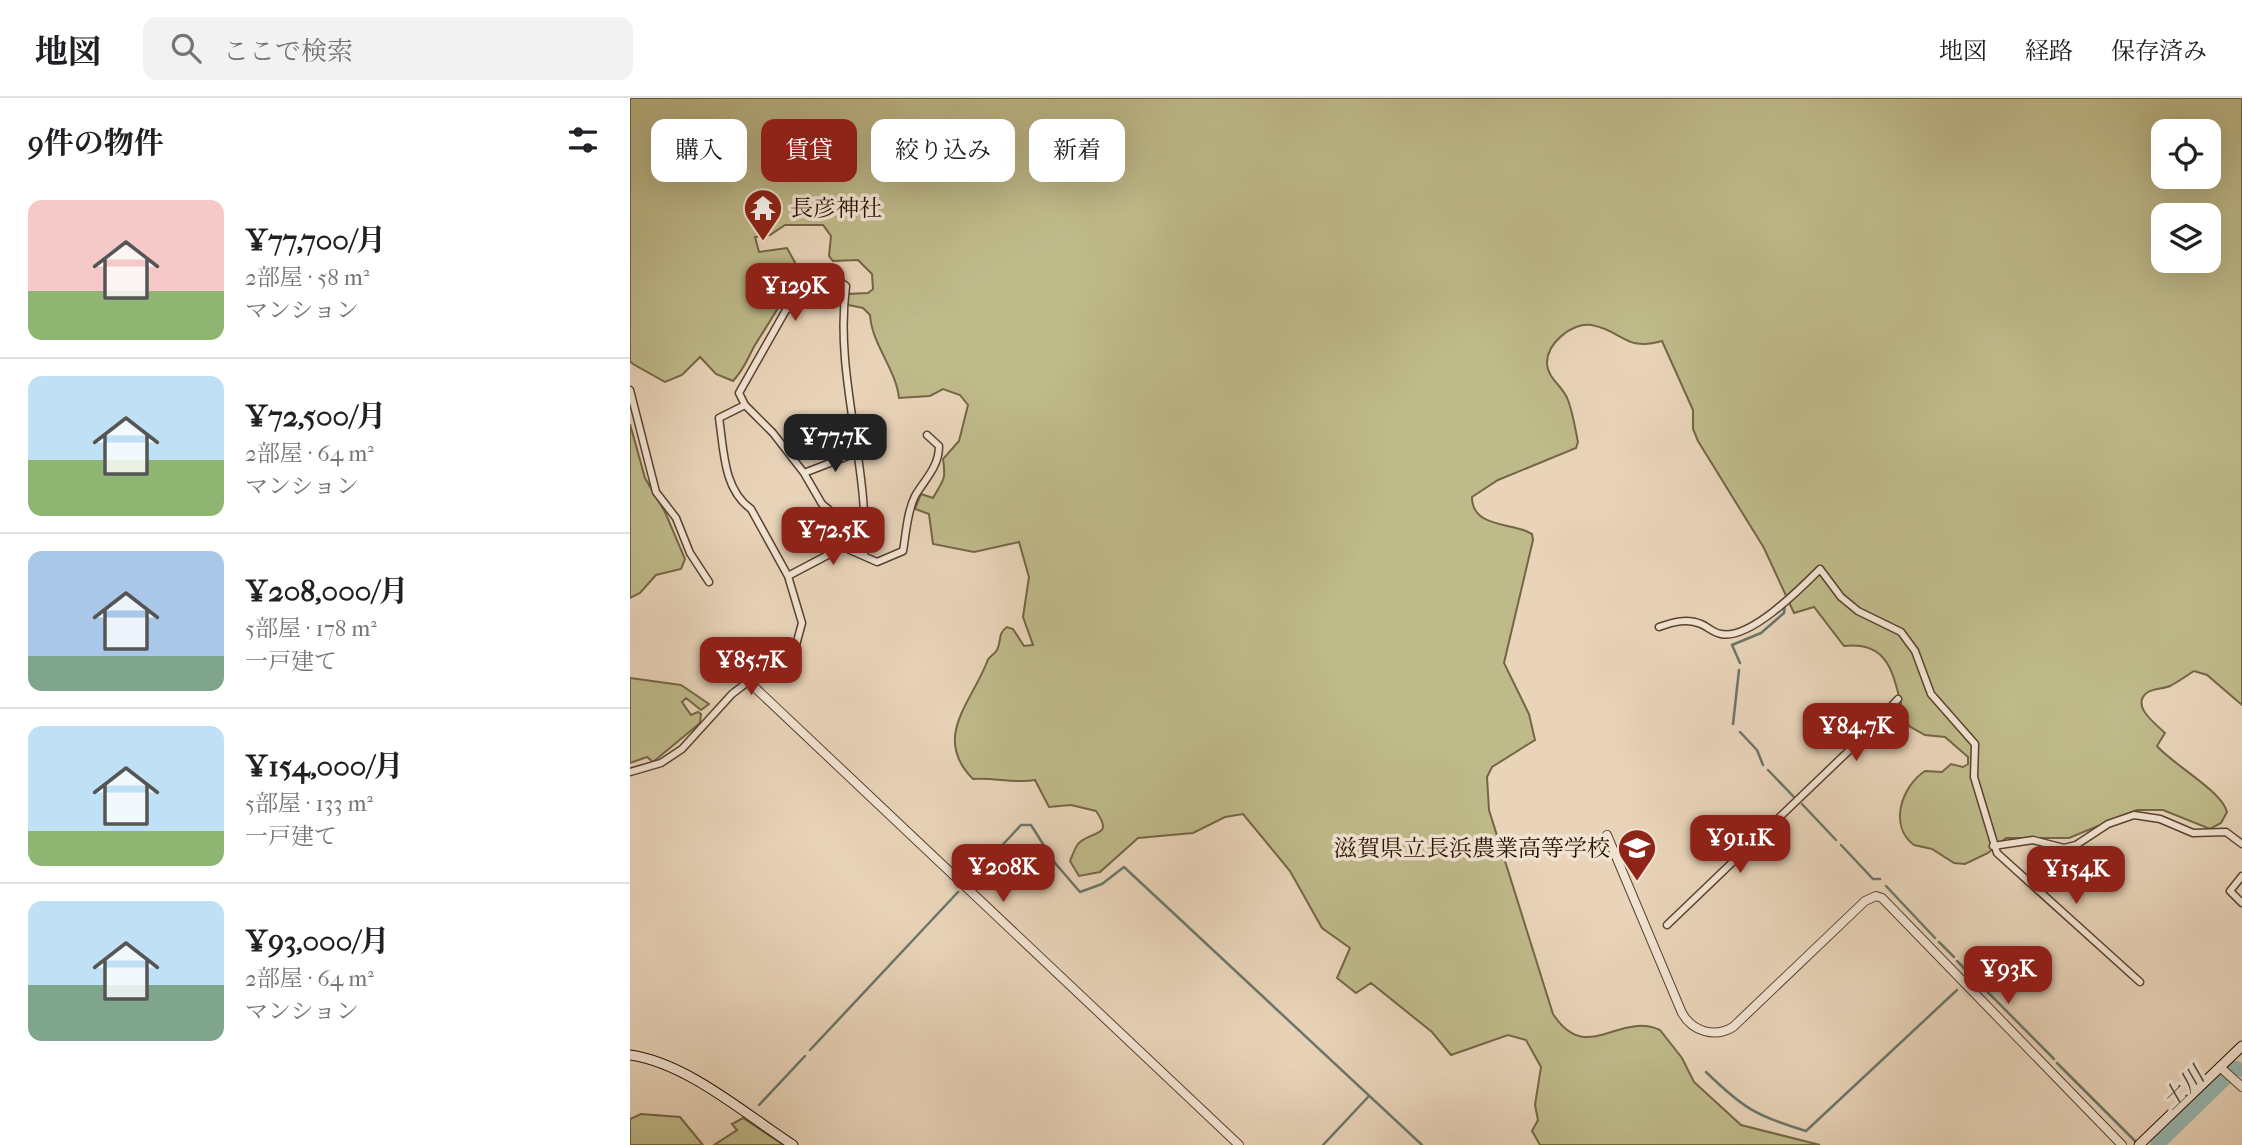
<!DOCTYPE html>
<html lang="ja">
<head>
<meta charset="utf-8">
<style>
	body { margin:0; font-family:"IM FELL French Canon","Noto Serif JP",serif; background:#f2f2f2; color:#202124; height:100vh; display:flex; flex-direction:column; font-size:26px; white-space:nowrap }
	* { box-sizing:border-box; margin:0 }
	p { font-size:23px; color:#757577 }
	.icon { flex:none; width:38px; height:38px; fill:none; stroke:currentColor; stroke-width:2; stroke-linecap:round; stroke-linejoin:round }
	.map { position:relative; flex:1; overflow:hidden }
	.details { display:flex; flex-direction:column; background:#fff; width:630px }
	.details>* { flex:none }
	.hud { position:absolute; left:21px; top:21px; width:665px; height:63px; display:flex; gap:14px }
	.tools { position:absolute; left:1521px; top:21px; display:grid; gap:14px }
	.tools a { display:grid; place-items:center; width:70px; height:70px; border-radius:14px; background:#fff; box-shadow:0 7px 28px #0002; font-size:35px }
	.price { position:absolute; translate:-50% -60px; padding:0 16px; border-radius:14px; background:#8f2418; color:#fff; font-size:23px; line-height:46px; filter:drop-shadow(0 2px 4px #0008) }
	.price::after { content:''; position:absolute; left:50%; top:42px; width:21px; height:16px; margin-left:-10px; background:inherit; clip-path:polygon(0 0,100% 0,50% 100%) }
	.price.active { background:#222; color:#fff }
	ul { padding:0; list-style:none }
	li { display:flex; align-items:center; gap:21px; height:175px; padding:0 28px }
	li+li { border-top:2px solid #e0e0e0 }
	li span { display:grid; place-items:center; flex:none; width:196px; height:140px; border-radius:14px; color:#555 }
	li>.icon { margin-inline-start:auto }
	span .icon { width:84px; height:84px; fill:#fffc; stroke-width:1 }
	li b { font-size:30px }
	h2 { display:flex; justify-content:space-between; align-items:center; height:84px; padding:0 28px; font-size:30px }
	.pill { padding:0 24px; border-radius:14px; background:#fff; box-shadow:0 7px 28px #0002; font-size:24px; line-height:63px }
	.pill.active { background:#8f2418; color:#fff }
	header { display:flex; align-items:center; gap:42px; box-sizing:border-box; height:98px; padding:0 35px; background:#fff; border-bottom:2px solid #e0e0e0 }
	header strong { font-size:33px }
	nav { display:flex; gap:38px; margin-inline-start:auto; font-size:24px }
	.search { width:490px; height:63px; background:#f2f2f2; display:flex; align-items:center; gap:18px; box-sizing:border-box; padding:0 24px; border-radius:14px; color:#757577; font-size:26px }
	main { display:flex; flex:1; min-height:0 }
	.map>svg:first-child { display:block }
	.green { fill:#bfba8a; stroke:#746645; stroke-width:2; fill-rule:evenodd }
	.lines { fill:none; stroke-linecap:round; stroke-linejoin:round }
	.stream { stroke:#6b766a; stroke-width:2.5 }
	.river { stroke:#97b8b0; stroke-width:14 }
	.minor-casing { stroke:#5a422e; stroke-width:9 }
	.tertiary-casing { stroke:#5a422e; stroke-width:10 }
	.secondary-casing { stroke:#2a1200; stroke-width:11 }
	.minor { stroke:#f1e3d2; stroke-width:6 }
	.tertiary { stroke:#f1e3d2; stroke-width:8 }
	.secondary { stroke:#f1e3d2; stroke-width:9 }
	.labels { text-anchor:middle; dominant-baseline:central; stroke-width:7; stroke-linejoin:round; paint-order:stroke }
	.poi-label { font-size:23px; fill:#2a1200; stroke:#f1e3d2; text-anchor:start }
	.water-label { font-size:24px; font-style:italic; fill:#504c3e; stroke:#f1e3d2 }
</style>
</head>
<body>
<header>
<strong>地図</strong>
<div class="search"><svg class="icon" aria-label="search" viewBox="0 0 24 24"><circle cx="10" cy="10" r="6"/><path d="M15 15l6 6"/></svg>ここで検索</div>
<nav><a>地図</a><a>経路</a><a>保存済み</a></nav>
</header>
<main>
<section class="details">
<h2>9件の物件<svg class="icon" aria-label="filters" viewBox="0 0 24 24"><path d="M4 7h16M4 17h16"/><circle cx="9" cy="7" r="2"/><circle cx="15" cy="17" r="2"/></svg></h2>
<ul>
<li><span style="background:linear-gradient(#f6c9c9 65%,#8fb573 0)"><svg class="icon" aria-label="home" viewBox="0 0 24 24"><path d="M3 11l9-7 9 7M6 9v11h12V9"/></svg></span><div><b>¥77,700/月</b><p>2部屋 · 58 m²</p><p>マンション</p></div></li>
<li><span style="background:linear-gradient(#bfe0f5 60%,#8fb573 0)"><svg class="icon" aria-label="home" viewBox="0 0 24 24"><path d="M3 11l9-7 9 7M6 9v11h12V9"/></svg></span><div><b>¥72,500/月</b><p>2部屋 · 64 m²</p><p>マンション</p></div></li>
<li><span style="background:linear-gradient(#a9c7e8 75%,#7fa58c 0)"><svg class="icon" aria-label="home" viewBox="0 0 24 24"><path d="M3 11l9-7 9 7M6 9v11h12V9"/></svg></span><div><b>¥208,000/月</b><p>5部屋 · 178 m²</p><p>一戸建て</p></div></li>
<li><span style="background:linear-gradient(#bfe0f5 75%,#8fb573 0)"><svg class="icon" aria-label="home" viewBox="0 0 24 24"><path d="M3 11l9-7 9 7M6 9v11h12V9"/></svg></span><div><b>¥154,000/月</b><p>5部屋 · 133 m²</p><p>一戸建て</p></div></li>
<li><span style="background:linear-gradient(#bfe0f5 60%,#7fa58c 0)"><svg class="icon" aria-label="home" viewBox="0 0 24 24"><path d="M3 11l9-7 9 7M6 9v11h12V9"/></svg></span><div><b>¥93,000/月</b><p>2部屋 · 64 m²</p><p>マンション</p></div></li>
</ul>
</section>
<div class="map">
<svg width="1612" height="1047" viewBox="0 0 1612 1047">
	<rect width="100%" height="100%" fill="#e9d4b9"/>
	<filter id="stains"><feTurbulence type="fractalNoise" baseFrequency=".00286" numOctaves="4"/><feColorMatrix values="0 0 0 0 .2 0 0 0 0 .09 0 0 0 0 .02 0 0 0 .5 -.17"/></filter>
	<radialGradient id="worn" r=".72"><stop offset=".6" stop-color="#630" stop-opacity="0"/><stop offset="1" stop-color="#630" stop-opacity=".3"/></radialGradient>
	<!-- green -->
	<path class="green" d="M0,0H1612V607L1577,577L1564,573C1556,578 1548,584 1540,588C1533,591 1524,590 1518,594C1499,607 1526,626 1535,635L1527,648C1542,666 1592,693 1597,714L1591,725L1580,731L1533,712H1507L1439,740H1376L1358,755L1335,766L1324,765L1302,751L1284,747C1258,727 1272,688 1295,673L1312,674L1321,666L1333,669L1338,666V659L1315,639L1295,637L1279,628C1262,594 1270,542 1214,548L1184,509L1164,515L1134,450L1068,343L1063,331V312L1032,243C995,254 992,232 961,227C942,224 916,246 917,266C918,281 933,288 938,302C943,315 945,330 948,344L946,350L868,382L842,399C842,427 874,425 896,433L902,436L903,442L874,565L899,616L905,642L862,669L857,679L859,712L923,916C957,968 988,913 1030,932L1052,960L1064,984L1111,1027L1190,1047H910L902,1033L908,1022L905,1007L911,969L896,942L878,937L821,957L802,934L741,885L726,895L707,880L720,850L692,830L660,773L613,716L595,719L563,735L508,740L470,774L449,778L440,763C442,758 445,750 448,746C461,732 485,740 466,713L441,707L419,709L405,682C385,686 364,679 343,681C302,640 341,605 357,564C358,559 364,557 367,552C372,543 367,536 377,529L383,531L394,548L403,547L393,519L399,479L389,444L344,454L303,446L299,416L285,411L291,396L303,400C314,380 316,383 313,361L329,343L338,307L330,297L313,291L300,298L269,300C266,271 242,247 240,217L233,210L218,207L216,196L238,195L243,191L242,176L228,162L203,163L199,158L201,138L193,127H155L140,137L125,139L129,154L157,150L168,170C157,198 141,221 125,247C117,261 115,270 103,283L86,276L70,259L52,277L35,284L3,266L0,263ZM1533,33H1578V79H1533ZM1533,117H1578V163H1533Z
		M0,326L15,380L35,414L55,461L51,471L26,477L10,495L0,500Z
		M0,580L51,587L79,606L71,612L56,600L52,604L61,617L68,614L71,616L70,625L23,664L17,659L0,665Z
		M11,1016L50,1019L73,1047H0V1021Z
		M113,1020L154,1047H84L107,1032L102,1026Z"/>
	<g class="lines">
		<!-- stream -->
		<path class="stream" d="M1110,565L1102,547L1131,535L1154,515L1155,506
			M1103,626L1109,572
			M1110,634L1127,652L1133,667
			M1138,672L1164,699
			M1172,706L1206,742
			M1211,747L1243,781H1250
			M339,783L391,727H401L425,765L450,794L472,786L494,769L792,1047
			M1256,788L1305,840
			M1309,844L1324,859
			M1327,863L1424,961
			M180,952L328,794
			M1427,965L1507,1045
			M1076,974C1113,1010 1126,1018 1176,1033L1327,892
			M129,1007L175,958
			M693,1047L739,998"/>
		<!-- river -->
		<path class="river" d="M1527,1047L1606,970L1612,972"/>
		<!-- minor casing -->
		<g class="minor-casing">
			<path id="minor" d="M0,292L26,394L46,420L60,455L79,484
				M174,375L226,355
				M213,449L203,415L192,406L174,375L143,335L115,307L109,295L156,212L208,182L216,188C204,279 240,367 234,457
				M158,478L213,449L247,464L273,453C276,436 277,414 285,398C295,381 309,369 309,348L297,337
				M1029,529C1043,524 1057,520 1071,526C1078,529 1084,535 1091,536C1120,542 1171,490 1190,471L1211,499L1228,513L1271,534L1285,553L1301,596L1345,646L1344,679L1367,755L1510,884
				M0,674L31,665L52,651L102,596L166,547L172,525L158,478L121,411C93,391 94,352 89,320L115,307
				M1363,748L1403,742L1434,750L1446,747L1478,726L1504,717L1530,721L1563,735L1596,734L1612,746
				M1612,778L1600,793L1612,805
				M1037,827L1229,643L1268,601"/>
		</g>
		<!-- tertiary casing -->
		<g class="tertiary-casing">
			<path id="tertiary" d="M119,584L609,1047
				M977,737L1052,915C1063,934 1085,940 1103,929L1235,803L1246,798L1252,800L1492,1047
				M1590,969L1612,989"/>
		</g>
		<!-- secondary casing -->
		<g class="secondary-casing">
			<path id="secondary" d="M0,957C57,965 115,1016 163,1047
				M1509,1047L1612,948"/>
		</g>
		<!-- minor -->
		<use href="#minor" class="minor"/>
		<!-- tertiary -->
		<use href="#tertiary" class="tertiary"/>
		<!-- secondary -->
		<use href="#secondary" class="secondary"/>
	</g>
	<!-- icons -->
	<defs>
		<g id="temple-pin" transform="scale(2.0125)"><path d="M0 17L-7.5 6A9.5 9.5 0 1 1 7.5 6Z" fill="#8f2418" stroke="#f1e3d2"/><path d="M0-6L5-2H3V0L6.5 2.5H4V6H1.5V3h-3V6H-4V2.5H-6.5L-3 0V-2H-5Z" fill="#fff"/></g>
		<g id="school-pin" transform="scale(2.0125)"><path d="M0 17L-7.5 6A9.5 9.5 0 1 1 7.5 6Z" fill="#8f2418" stroke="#f1e3d2"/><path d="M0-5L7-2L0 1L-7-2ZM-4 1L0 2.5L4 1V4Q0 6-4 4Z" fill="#fff"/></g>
	</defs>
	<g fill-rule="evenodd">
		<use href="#temple-pin" x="133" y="110"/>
		<use href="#school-pin" x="1007" y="750"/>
	</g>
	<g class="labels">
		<!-- poi labels -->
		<g class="poi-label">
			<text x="160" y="110">長彦神社</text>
			<text x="980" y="750" text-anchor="end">滋賀県立長浜農業高等学校</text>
		</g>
		<!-- water labels -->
		<g class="water-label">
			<text transform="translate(1553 990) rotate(-44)">土川</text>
		</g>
	</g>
	<rect width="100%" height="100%" filter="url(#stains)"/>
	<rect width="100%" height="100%" fill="url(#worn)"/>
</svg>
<div class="tools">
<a><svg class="icon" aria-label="locate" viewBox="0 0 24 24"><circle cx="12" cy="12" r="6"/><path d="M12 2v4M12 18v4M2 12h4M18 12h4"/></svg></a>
<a><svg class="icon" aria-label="layers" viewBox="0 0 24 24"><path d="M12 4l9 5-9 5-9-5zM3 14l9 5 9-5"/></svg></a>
</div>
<b class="price" style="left:165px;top:225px">¥129K</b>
<b class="price active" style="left:205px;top:376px">¥77.7K</b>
<b class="price" style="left:203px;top:469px">¥72.5K</b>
<b class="price" style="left:121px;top:599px">¥85.7K</b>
<b class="price" style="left:1226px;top:665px">¥84.7K</b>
<b class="price" style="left:1110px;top:777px">¥91.1K</b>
<b class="price" style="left:373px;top:806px">¥208K</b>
<b class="price" style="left:1446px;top:808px">¥154K</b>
<b class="price" style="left:1378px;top:908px">¥93K</b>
<div class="hud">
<a class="pill">購入</a>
<a class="pill active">賃貸</a>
<a class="pill">絞り込み</a>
<a class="pill">新着</a>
</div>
</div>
</main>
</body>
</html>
